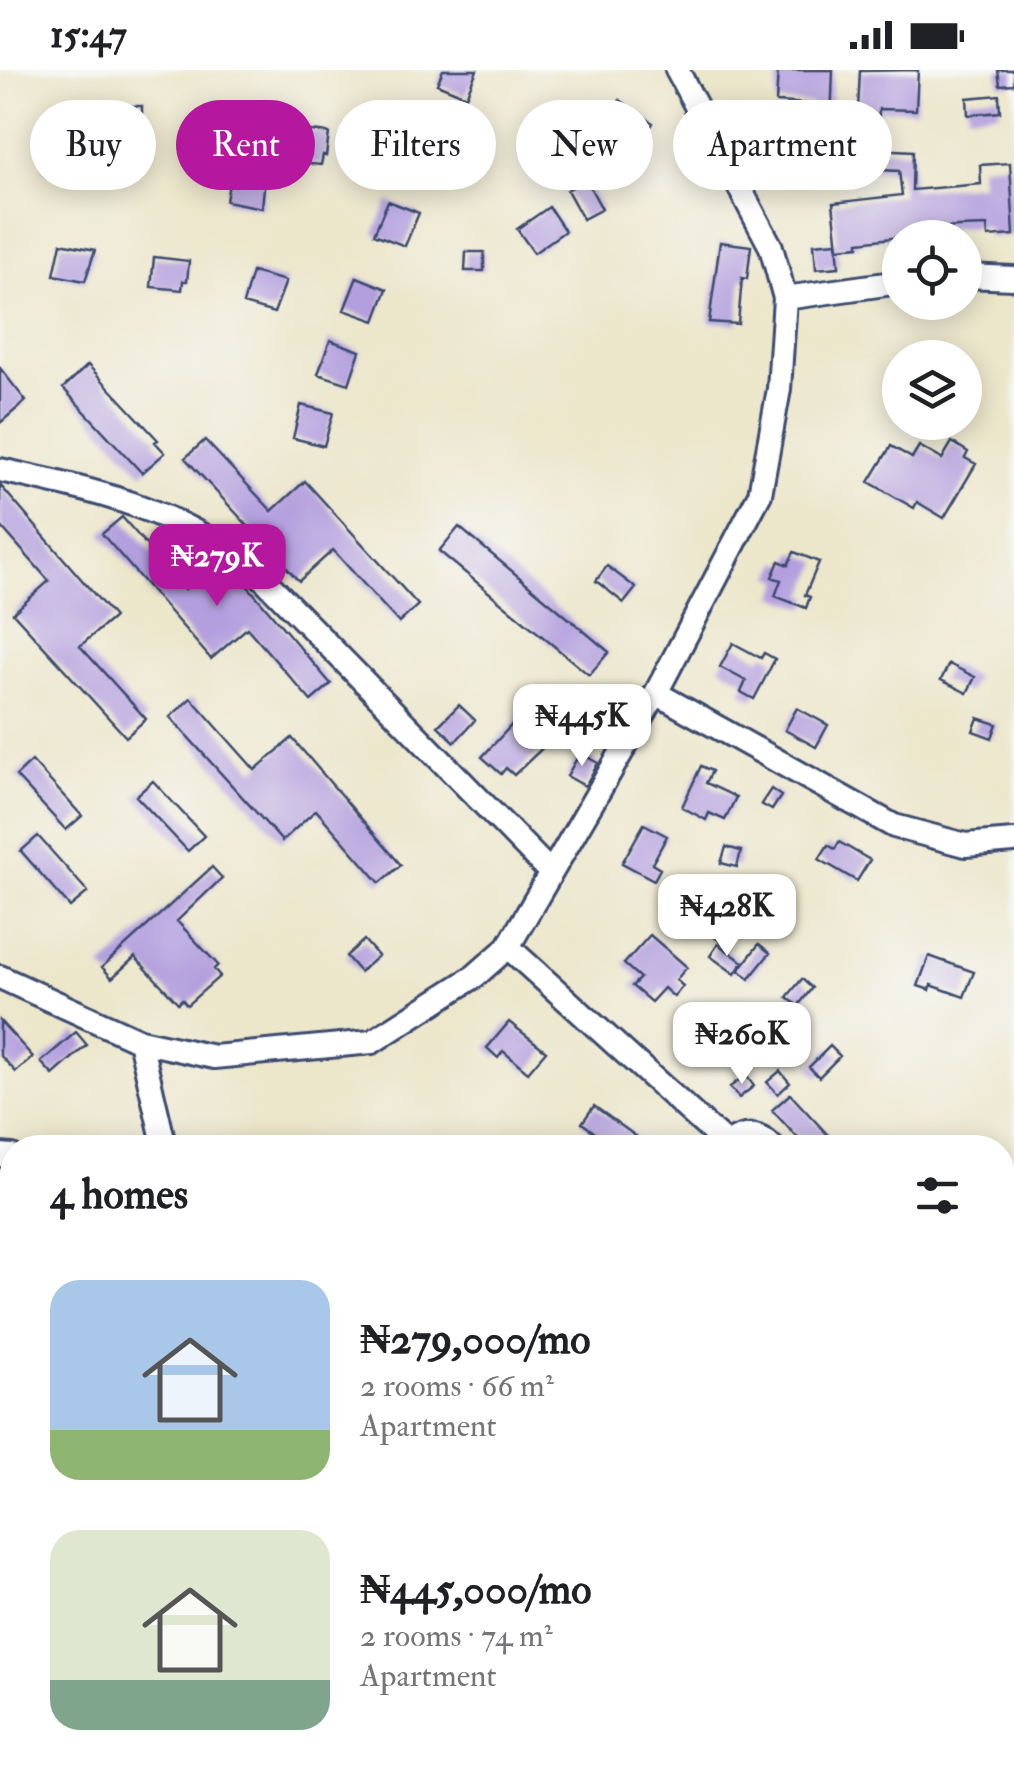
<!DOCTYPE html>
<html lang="en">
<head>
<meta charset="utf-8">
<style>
	body { margin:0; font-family:"IM FELL Double Pica",serif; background:#f6f6f6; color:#202124; height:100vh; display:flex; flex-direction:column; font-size:38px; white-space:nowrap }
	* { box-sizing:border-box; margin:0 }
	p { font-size:32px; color:#757577 }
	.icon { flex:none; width:55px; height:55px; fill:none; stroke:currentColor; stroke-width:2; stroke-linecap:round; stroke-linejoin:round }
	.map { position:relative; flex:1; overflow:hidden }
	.sheet { position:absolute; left:0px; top:1065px; width:1015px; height:642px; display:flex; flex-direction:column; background:#fff; border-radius:40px 40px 0 0; box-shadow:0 5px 25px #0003 }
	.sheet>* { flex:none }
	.banner { position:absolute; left:30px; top:30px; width:955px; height:90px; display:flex; gap:20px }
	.buttons { position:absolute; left:882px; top:150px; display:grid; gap:20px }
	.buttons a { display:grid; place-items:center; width:100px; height:100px; border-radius:50%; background:#fff; box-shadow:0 5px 25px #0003; font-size:50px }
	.price { position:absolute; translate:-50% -85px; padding:0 22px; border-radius:20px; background:#fff; color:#222; font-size:32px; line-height:65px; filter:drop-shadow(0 2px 5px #0008) }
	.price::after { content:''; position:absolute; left:50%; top:60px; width:30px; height:22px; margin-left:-15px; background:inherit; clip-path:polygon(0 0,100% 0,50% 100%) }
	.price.active { background:#b5179e; color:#fff }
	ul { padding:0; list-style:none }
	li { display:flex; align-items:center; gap:30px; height:250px; padding:0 50px }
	li span { display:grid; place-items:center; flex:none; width:280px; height:200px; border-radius:30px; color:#555 }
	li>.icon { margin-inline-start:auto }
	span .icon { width:120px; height:120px; fill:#fffc; stroke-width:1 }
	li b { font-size:42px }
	h2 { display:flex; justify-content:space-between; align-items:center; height:120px; padding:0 50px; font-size:42px }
	.tag { padding:0 35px; border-radius:45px; background:#fff; box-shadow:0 5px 25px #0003; font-size:35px; line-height:90px }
	.tag.active { background:#b5179e; color:#fff }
	.status { display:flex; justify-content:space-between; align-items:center; height:70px; padding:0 50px; background:#fff; direction:ltr }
	.status svg { height:28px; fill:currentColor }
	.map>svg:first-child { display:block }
	.building { fill:#b39fde }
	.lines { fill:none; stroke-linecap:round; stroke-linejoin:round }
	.minor-casing { stroke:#3a4a6e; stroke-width:28 }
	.minor { stroke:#fff; stroke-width:22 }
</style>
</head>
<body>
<div class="status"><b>15:47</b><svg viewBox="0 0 49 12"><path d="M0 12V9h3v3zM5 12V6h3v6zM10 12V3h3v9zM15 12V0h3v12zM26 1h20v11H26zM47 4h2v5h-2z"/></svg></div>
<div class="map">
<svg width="1014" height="1707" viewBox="0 0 1014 1707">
	<rect width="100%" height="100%" fill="#f6f6f2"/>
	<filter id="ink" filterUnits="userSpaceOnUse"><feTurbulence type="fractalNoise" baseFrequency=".01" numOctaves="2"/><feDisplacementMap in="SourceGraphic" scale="20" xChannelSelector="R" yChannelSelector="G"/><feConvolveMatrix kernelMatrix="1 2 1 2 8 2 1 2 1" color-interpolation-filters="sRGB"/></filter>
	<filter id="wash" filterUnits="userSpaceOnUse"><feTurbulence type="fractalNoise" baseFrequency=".0048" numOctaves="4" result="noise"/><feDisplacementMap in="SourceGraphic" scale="40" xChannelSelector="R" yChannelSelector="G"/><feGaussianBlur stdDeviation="2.25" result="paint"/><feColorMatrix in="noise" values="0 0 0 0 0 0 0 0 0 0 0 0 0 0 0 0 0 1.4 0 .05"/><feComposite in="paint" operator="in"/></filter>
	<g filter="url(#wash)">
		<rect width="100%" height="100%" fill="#ece6cb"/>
		<g id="blocks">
			<!-- building -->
			<path class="building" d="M443,0H477L466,26L437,14Z
				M778,0H833L830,77L856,79L860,1L918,0L916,40L879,39L877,79L913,81L912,120L981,114L980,95L1010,93L1014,165L988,167L987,156L958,157L934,159L935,168L916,165L859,172V176L838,178L833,133L902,125L899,101L773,95V75L809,77L811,34L776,32Z
				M998,0H1014V14L1000,15Z
				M999,25L1000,42L968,45L967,28Z
				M620,30L653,53L638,76L609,56L614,48L610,45Z
				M107,36H142V57H138V68H107Z
				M200,44L234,48L227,81L196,78Z
				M418,56L449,69L436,101L404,90Z
				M294,59L329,63L326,86L323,85L321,95L290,92Z
				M49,66L79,72L76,84L81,85L77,106L43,100Z
				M237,101L265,106L262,138L226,131L230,108L235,109Z
				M586,110L602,139L583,149L567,120Z
				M388,131L419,143L405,176L374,164Z
				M549,137L565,161L534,183L517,159Z
				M720,172L751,176L747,209L742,208L738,254L709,252Z
				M837,172L839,197L816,199L814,174Z
				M61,173L95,180L85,211L54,205Z
				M466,182H484V201H465Z
				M154,187L189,191L187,211H183L182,220L151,217Z
				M252,202L286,211L274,243L243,234Z
				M357,207L387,219L375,251L344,240Z
				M330,270L360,281L349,314L318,304Z
				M88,295L158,370L155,372L165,383L142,403L63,318Z
				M0,298L26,331L0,353Z
				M301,335L333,343L324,376L293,368Z
				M205,370L272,441L305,411L418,535L399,553L333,480L299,511L185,388Z
				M952,372L968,382L965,388L976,394L944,448L917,432L914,438L869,412L891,376L912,388L919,376L942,389Z
				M0,415L114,547L80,576L146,649L126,667L13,543L49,511L0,455Z
				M122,447L185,519L217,492L239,506L331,614L311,631L247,558L211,589L102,464Z
				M459,457L609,582L589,605L439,481Z
				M794,482L819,492L805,525L810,527L806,538L775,526L781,510L772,507L779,491L788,495Z
				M607,496L636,518L624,533L596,511Z
				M733,573L761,588L764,583L775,589L754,629L741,622L746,611L720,597Z
				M949,594L975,607L967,623L941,610Z
				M539,623L570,652L514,705L506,698L501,704L482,687L518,648L515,645Z
				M191,628L255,700L292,668L401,795L380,813L316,740L282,771L170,647Z
				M459,635L475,650L455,672L438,656Z
				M797,638L828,655L816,677L785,660Z
				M978,648L997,654L992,668L973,661Z
				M580,683L598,693L585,716L567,706Z
				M32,691L82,746L66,760L16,706Z
				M701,696L712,701L706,713L736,727L725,750L709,743L706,750L682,737Z
				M153,711L204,766L188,781L136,726Z
				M771,719L781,726L772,740L761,734Z
				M644,754L667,766L652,794L660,799L654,810L622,793Z
				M38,766L88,822L70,837L21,781Z
				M839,772L870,790L857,811L819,789L828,775L835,779Z
				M726,777L741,781L737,797L721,793Z
				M212,797L222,808L177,851L218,895L214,899L220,906L187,935L182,929L178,933L135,887L112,908L102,897Z
				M727,841L739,851L722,873L710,863Z
				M650,865L687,897L676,910L683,916L674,927L664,918L651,932L632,916L640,908L624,894Z
				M364,870L378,886L360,902L346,886Z
				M718,874L743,892L735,904L710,886Z
				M759,874L770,883L749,909L739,900Z
				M929,886L974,902L964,927L931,915L930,920L918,916Z
				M802,909L812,918L798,936L787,927Z
				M0,951L33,987L16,1002L0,985Z
				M509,952L546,981L528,1002L503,981L498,988L487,978Z
				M76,962L87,975L53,1005L41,992Z
				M830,976L840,986L819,1007L809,997Z
				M780,1001L790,1013L778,1024L767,1012Z
				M746,1005L754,1016L739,1028L730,1017Z
				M790,1024L840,1078H807L772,1040Z
				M594,1036L637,1067L629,1078H615L582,1053Z
				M0,1193H10L12,1231H0Z
				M450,1695H471L474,1707H420V1701Z
				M546,1695H562V1707H547Z"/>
		</g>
	</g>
	<g filter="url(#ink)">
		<use href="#blocks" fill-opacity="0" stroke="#3a4a6e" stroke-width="2.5"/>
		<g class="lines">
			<!-- minor casing -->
			<g class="minor-casing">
				<path id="minor" d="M965,206L1014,208
					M785,228L900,212
					M0,400C98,421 170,437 253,498L550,802
					M656,623L894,756L965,775L1014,771
					M508,877L726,1074
					M0,907L140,971L214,987L372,972L475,906L508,877L656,623L760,424L779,319L785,228L771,177L677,0
					M140,971L165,1078
					M724,1078C740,1062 758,1061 773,1078
					M0,1085L12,1086
					M1002,1177L1014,1179
					M1002,1428L1014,1427
					M325,1695L328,1707
					M698,1707V1695"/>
			</g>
			<!-- minor -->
			<use href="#minor" class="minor"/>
		</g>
	</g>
</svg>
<div class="buttons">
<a><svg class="icon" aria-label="locate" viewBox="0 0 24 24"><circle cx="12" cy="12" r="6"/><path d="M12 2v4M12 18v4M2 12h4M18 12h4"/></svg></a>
<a><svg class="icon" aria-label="layers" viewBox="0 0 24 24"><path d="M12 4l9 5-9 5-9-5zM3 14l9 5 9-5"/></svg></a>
</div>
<b class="price active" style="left:217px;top:539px">₦279K</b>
<b class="price" style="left:582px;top:699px">₦445K</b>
<b class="price" style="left:727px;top:889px">₦428K</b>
<b class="price" style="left:742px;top:1017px">₦260K</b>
<div class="banner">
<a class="tag">Buy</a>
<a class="tag active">Rent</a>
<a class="tag">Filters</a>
<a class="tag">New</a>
<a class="tag">Apartment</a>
</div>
<section class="sheet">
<h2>4 homes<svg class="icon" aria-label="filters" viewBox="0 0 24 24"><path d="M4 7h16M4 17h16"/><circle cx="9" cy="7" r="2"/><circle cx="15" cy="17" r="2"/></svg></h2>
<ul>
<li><span style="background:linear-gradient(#a9c7e8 75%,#8fb573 0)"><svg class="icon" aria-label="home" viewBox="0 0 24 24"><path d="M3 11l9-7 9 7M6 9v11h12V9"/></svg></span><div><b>₦279,000/mo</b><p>2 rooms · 66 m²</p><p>Apartment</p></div></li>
<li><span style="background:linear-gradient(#dfe7d0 75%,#7fa58c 0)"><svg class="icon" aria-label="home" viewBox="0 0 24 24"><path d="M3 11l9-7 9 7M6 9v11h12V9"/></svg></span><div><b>₦445,000/mo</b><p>2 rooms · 74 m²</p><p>Apartment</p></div></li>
</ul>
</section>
</div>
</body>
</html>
